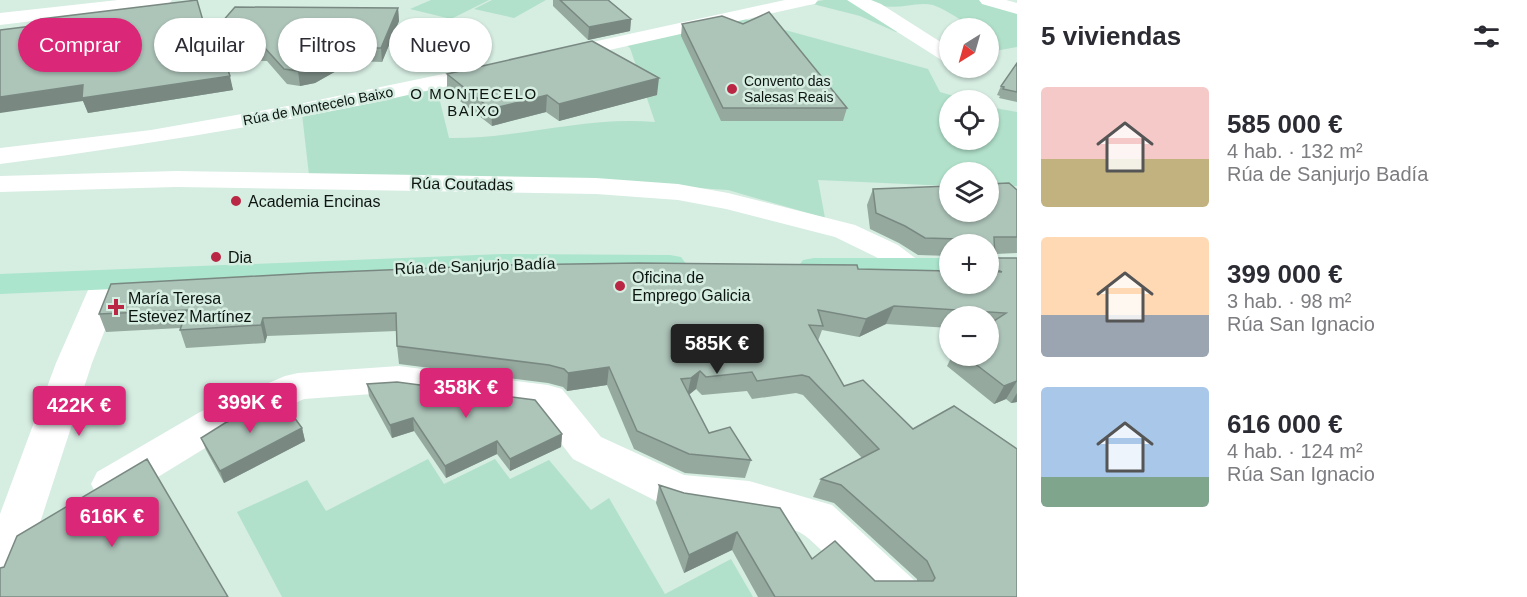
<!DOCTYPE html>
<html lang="es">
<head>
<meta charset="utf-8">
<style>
	body { margin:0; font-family:Helvetica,sans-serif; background:#f7f7f7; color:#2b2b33; height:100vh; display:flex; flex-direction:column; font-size:22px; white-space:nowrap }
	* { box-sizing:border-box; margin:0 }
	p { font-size:20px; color:#7c7c81 }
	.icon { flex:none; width:33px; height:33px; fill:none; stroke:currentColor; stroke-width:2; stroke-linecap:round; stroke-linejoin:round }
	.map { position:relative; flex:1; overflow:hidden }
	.drawer { display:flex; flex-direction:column; background:#fff; width:510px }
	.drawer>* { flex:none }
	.top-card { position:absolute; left:18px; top:18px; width:570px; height:54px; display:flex; gap:12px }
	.needle { width:39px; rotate:217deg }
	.fabs { position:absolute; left:939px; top:18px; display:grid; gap:12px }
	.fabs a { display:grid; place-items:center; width:60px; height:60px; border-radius:50%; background:#fff; box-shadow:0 2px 4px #0004; font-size:30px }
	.price { position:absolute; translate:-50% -51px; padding:0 14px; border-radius:6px; background:#db2777; color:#fff; font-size:20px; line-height:39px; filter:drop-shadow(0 2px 3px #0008) }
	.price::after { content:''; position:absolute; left:50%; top:36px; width:18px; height:14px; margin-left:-9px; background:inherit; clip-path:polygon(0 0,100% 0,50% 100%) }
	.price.current { background:#222; color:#fff }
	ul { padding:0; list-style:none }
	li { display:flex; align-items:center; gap:18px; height:150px; padding:0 24px }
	li span { display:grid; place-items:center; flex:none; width:168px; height:120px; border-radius:6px; color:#555 }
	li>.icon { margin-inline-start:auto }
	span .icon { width:72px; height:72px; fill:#fffc; stroke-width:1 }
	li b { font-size:26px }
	h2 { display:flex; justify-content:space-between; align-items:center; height:72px; padding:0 24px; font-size:26px }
	.pill { padding:0 21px; border-radius:27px; background:#fff; box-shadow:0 2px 4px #0004; font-size:21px; line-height:54px }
	.pill.current { background:#db2777; color:#fff }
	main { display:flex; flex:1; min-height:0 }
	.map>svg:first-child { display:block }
	.green { fill:#b1e1cb }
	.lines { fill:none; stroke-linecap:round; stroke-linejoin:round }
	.minor { fill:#fff; fill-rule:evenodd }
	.major { fill:#abe5cd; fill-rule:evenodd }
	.wall { fill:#95a99f }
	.shaded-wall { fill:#798982 }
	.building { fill:#adc4b9; stroke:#798982; stroke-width:1.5 }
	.poi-dot { fill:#b92744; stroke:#d6ede2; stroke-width:2 }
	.labels { text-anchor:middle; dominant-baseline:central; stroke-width:5; stroke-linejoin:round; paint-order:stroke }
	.far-poi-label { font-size:14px; fill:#0d1511; stroke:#d6ede2; text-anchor:start }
	.far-street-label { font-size:14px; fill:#0d1511; stroke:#d6ede2 }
	.far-neighbourhood-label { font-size:15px; letter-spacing:1.5px; fill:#0d1511; stroke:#d6ede2 }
	.street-label { font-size:16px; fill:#0d1511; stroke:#d6ede2 }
	.poi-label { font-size:16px; fill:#0d1511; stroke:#d6ede2; text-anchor:start }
</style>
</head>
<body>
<main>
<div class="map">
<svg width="1017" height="597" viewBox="0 0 1017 597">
	<rect width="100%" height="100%" fill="#d6ede2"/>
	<!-- green -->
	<path class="green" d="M431,0H489L451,19L410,9Z
		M492,0H546L514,18L474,9Z
		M824,0H850L902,32H896L860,16L809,3Z
		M868,0H981L1017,11V47L989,52V42L997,40L989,35L988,28C966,28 953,12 933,5C912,0 893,15 868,0Z
		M741,18L928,69L940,92L968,100H950V140H988L989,107L1017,112V186L989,187L988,172H950L949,186L818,180L825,218L728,190L578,180L309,175L302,114L436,85L449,138C518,139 586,116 655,122L630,48L625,44Z
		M428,459L444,484L495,459L510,479L549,460L591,510L609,498L665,594L731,559L753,597H282L237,512L307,480L326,511Z"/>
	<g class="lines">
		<!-- minor -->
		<path class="minor" d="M118,0H172L169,4L163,5L0,25V13Z
			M785,0H818L815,4L809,5L556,62L549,60L546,56L549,52L556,50Z
			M847,0H871L881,4L950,48V63L943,61Z
			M979,0H1006L1017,3V14L982,4Z
			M491,64L498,66L502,70L498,74C334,115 168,142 0,164V148L151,130L299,104Z
			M176,171L596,178L678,184L728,193L855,225L898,245L919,261L924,268L919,275L908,277L897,275L876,257L835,237L726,209L678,200L596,194L176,187L0,192V176Z
			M108,271L119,274L124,281L92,363L24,572L17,587L0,593V514L56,363L92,281L97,274Z
			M399,366L548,385L562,389L601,437L684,475L749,481L832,505L915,581L922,597H865C853,584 812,537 799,532C756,513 708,519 664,505L573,459L536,411L399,392L304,399L228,434L127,496L112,501L97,496L91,484L97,472L200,412L285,376L298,373Z"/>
		<!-- major -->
		<path class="major" d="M502,254L670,255L681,257L686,264L681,271L670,273L502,272L0,294V274Z
			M814,258H950V276H814L803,274L798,267L803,260Z"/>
	</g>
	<!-- wall -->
	<path class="wall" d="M553,0H608L631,19L630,31L588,40L553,6Z
		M398,8L399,21L382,62L354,61L315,83L300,86L287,84L267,61L224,60L233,90L88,113L83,101L208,38Z
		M682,24L847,108L843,121H721L681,36Z
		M1017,63V102L999,98L1000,96L997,95L1001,86Z
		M447,74L657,95L559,121L546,112L492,126L447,91Z
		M873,189L1017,190V253L995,254V258H1017V402L1011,403L1006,399L994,404L947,366L952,356H988V316H950V328L886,324L859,337L822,330L818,341L844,386L1017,597H758L732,550L684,573L656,503L659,485L812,559L875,581H917V579L834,503L813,497L821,479L862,458L803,395L796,393L752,399L747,391L702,395L696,389L689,395L709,433L751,460L745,478L685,473L634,449L607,385L567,391L563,387L548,383L399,364L397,346V331L267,336L265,343L186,348L180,330V328L106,332L99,314L858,269L988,284V244H950V256L918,255L899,243L870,229L867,205Z
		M367,384L562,434L561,447L510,471L497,454L446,478L414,431L392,438L369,396Z
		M302,428L305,441L224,483L206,450L201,438Z"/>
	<!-- shaded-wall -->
	<path class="shaded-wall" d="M398,8L399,21L382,62L381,48Z
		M631,19L630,31L588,40L589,27Z
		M352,48L354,61L315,83L300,86L298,71Z
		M230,76L233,90L88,113L83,101L0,113V97L83,85Z
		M659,78L657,95L559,121V104Z
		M547,95L546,112L492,126L491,109Z
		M894,306L886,324L859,337L866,319Z
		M263,318L267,336L265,343L261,325Z
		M609,367L607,385L567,391L568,373Z
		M700,371L696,389L687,396L691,378Z
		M1017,381L1006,399L994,404L1004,386Z
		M1017,393V402L1011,403Z
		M413,418L414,431L392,438L390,425Z
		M302,428L305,441L224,483L220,471Z
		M562,434L561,447L510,471V459Z
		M497,441V454L446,478L445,466Z
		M737,532L732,550L684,573L689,555Z"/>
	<!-- building -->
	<path class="building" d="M197,0L208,38L235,7L398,8L381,48H352L313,69L298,71L284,69L264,47H220L230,76L82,98L83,85L0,97V30L40,25L41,19Z
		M560,0H608L631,19L589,27Z
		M769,12L847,108H723L682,24L722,16L743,24Z
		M592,41L659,78L559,104L547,95L491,109L447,74Z
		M1017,63V92L1003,89L1004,87L1001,86Z
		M1009,183L1017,190V237H994L995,258H1017V381L1004,386L965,356H988V325L1006,313L894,306L866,319L818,310L823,326L809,325L844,386L863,380L913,429L954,406L1017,449V597H775L737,532L689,555L659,485L684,493L780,508L812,559L835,541L875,581H933L935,578L927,561L841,485L821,479L879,449L809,377L802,375L757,381L752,372L706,377L700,371L691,378L681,379L709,433L730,427L751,460L689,454L637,431L609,367L568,373L564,369L549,365L397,346L396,313L263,318L261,325L180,330L187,310L99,314L111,284L312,273L507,265L639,263L857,265L858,269L950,271V284H988V271L1002,272L988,266V244H959V239L925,238L905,226L876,213L873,189L950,186V212H988V184Z
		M397,382L535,400L562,434L510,459L497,441L445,466L413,418L390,425L367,384Z
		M280,398L302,428L220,471L201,438L225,423Z
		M147,459L228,597H0V568L4,567L17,536Z"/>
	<!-- markers -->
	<g class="poi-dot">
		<circle cx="732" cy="89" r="6"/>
		<circle cx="236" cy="201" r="6"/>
		<circle cx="216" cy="257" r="6"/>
		<circle cx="620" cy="286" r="6"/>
		<path d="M113 298h6v6h6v6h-6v6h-6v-6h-6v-6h6z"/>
	</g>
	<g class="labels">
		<!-- far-poi labels -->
		<g class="far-poi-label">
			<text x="744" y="81">Convento das<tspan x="744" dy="16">Salesas Reais</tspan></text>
		</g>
		<!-- far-street labels -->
		<g class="far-street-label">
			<text transform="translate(318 106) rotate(-11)">Rúa de Montecelo Baixo</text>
		</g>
		<!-- far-neighbourhood labels -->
		<g class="far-neighbourhood-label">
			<text x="474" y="93">O MONTECELO<tspan x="474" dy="17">BAIXO</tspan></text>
		</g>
		<!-- street labels -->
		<g class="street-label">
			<text transform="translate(462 184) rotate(1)">Rúa Coutadas</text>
			<text transform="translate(475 266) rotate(-2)">Rúa de Sanjurjo Badía</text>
		</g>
		<!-- poi labels -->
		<g class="poi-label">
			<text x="248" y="201">Academia Encinas</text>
			<text x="228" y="257">Dia</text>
			<text x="632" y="277">Oficina de<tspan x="632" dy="18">Emprego Galicia</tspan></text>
			<text x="128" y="298">María Teresa<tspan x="128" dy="18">Estevez Martínez</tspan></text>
		</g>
	</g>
</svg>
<div class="fabs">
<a><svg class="needle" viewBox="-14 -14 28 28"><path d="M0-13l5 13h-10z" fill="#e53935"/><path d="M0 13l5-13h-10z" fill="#7c7c81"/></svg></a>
<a><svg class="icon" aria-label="locate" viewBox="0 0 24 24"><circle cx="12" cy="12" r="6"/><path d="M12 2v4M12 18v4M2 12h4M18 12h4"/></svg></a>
<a><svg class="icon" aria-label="layers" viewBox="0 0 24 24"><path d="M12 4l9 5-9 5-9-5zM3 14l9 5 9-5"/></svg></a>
<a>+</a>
<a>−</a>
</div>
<b class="price current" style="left:717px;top:375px">585K €</b>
<b class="price" style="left:466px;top:419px">358K €</b>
<b class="price" style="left:250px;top:434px">399K €</b>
<b class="price" style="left:79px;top:437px">422K €</b>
<b class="price" style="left:112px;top:548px">616K €</b>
<div class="top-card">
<a class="pill current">Comprar</a>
<a class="pill">Alquilar</a>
<a class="pill">Filtros</a>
<a class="pill">Nuevo</a>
</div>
</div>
<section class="drawer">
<h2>5 viviendas<svg class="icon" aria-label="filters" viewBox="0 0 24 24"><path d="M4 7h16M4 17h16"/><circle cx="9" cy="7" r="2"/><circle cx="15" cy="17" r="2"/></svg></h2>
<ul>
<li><span style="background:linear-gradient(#f6c9c9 60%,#c2b280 0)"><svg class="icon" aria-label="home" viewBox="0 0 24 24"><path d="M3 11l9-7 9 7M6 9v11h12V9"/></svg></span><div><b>585 000 €</b><p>4 hab. · 132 m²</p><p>Rúa de Sanjurjo Badía</p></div></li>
<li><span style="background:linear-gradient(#ffd9b3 65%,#9aa5b1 0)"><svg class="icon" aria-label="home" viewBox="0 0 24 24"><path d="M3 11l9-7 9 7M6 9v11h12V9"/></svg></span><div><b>399 000 €</b><p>3 hab. · 98 m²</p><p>Rúa San Ignacio</p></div></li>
<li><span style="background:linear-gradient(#a9c7e8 75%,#7fa58c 0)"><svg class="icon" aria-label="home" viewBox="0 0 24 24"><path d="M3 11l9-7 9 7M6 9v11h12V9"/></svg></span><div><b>616 000 €</b><p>4 hab. · 124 m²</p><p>Rúa San Ignacio</p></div></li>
</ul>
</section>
</main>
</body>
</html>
